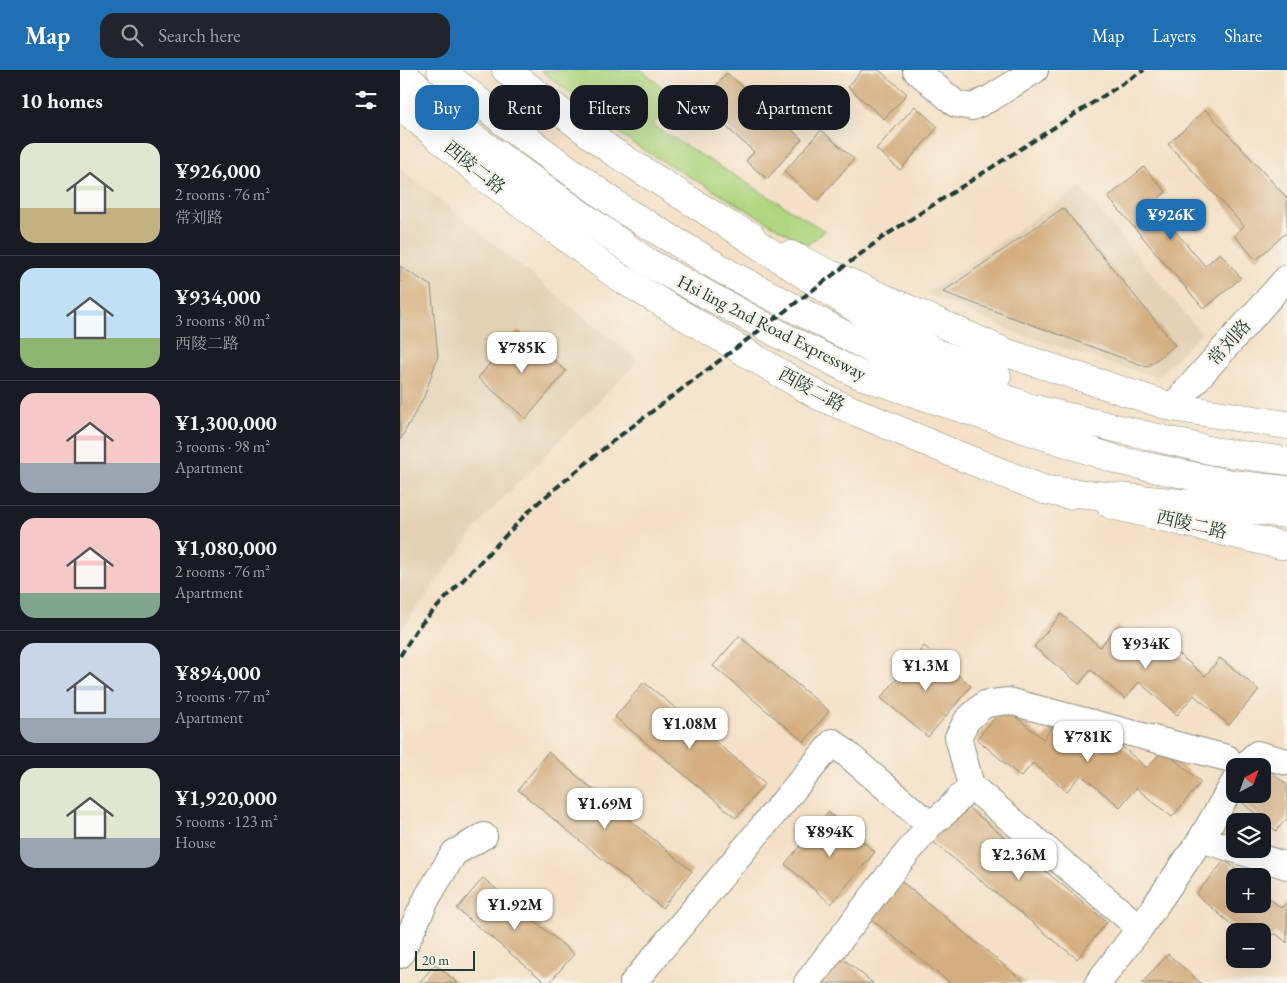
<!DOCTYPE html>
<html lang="en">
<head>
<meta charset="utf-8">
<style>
	body { margin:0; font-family:"EB Garamond","Noto Serif SC",serif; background:#20242c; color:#f1f3f6; height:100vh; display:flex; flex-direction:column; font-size:19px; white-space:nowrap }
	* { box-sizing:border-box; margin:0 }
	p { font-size:16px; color:#9ea1a6 }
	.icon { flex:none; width:28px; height:28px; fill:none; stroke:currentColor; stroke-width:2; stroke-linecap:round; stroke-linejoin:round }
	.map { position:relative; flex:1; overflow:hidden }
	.details { display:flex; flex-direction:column; background:#171b24; width:400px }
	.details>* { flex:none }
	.top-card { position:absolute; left:15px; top:15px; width:475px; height:45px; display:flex; gap:10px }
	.needle { width:32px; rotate:41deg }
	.tools { position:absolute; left:826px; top:688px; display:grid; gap:10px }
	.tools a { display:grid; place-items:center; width:45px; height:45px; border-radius:10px; background:#171b24; box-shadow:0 5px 20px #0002; font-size:25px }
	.scale { position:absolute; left:15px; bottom:12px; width:60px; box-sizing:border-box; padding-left:5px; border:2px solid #1f3d34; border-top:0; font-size:14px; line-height:18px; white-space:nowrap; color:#1f3d34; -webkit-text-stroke:4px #f7f3e8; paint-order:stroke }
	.price { position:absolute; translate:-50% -42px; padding:0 11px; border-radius:10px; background:#fff; color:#222; font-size:16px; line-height:32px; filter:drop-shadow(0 1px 2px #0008) }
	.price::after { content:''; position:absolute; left:50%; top:30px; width:15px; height:11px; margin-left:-8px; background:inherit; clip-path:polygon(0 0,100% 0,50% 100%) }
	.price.selected { background:#1f6fb2; color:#fff }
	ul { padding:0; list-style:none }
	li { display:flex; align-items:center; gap:15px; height:125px; padding:0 20px }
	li+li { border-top:1px solid #363941 }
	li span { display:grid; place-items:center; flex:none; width:140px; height:100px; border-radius:15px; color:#555 }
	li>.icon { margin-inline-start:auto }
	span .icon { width:60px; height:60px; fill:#fffc; stroke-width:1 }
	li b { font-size:21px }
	h2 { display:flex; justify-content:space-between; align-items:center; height:60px; padding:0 20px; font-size:21px }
	.chip { padding:0 18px; border-radius:15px; background:#171b24; box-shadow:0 5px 20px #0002; font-size:18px; line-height:45px }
	.chip.selected { background:#1f6fb2; color:#fff }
	header { display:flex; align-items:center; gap:30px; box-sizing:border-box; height:70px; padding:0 25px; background:#1f6fb2; color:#fff }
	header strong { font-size:24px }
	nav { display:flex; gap:28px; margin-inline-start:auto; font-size:18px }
	.search { width:350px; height:45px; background:#20242c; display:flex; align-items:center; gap:12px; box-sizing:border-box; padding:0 18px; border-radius:15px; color:#9ea1a6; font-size:19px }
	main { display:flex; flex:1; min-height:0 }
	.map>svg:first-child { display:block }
	.built { fill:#e3d2b5 }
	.green { fill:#afd680; stroke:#678a5a }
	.building { fill:#d4ae80 }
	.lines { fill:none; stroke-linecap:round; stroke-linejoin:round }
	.minor-casing { stroke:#8a8e7d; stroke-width:28 }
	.major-casing { stroke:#8a8e7d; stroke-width:29 }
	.highway-casing { stroke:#8a8e7d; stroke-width:29 }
	.minor { stroke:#fff; stroke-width:26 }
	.major { stroke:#fff; stroke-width:28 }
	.highway { stroke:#fff; stroke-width:28 }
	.rail { stroke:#1f3d34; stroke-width:4; stroke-dasharray:8 4; stroke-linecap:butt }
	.labels { text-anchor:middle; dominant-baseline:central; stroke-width:4.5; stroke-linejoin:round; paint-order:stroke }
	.street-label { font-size:18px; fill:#1f3d34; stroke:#f7f3e8 }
</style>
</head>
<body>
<header>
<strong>Map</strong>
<div class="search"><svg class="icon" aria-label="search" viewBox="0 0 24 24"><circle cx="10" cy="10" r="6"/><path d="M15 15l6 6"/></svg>Search here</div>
<nav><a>Map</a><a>Layers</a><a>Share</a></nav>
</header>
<main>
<section class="details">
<h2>10 homes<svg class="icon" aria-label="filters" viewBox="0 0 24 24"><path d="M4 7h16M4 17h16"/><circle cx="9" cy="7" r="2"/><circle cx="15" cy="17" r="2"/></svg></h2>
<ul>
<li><span style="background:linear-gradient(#dfe7d0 65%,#c2b280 0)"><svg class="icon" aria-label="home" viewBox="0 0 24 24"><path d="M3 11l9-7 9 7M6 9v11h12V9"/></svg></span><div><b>¥926,000</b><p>2 rooms · 76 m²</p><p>常刘路</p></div></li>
<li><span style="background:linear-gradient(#bfe0f5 70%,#8fb573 0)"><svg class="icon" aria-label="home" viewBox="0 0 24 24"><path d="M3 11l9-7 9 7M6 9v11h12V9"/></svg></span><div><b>¥934,000</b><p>3 rooms · 80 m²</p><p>西陵二路</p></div></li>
<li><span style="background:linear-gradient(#f6c9c9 70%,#9aa5b1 0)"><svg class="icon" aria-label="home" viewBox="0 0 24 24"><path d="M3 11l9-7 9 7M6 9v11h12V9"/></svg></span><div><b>¥1,300,000</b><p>3 rooms · 98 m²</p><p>Apartment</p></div></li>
<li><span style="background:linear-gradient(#f6c9c9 75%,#7fa58c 0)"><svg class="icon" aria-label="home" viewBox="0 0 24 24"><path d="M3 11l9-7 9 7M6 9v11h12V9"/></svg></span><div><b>¥1,080,000</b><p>2 rooms · 76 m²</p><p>Apartment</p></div></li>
<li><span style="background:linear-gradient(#c9d6e8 75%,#9aa5b1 0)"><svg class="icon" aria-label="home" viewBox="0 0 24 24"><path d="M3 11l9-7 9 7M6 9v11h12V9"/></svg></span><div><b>¥894,000</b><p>3 rooms · 77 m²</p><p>Apartment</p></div></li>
<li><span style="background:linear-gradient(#dfe7d0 70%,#9aa5b1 0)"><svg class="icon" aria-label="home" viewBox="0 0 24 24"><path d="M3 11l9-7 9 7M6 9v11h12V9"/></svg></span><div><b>¥1,920,000</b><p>5 rooms · 123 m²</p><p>House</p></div></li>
</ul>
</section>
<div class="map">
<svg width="887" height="913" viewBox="0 0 887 913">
	<rect width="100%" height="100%" fill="#f7f3e8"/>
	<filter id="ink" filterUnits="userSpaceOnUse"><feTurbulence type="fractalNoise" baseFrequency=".02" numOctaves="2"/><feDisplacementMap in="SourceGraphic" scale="10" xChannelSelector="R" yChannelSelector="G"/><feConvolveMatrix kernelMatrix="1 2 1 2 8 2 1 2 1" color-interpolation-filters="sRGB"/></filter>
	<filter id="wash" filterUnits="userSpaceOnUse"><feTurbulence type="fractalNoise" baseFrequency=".0096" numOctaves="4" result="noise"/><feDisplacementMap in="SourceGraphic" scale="20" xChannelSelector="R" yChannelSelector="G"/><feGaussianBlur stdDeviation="1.12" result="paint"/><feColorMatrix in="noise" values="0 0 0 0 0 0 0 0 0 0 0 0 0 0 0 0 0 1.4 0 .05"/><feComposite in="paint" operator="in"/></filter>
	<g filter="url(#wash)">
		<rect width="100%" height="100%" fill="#f4e0c6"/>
		<!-- built -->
		<path class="built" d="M0,98L238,291L84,448L0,561Z
			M680,117L801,263L758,307L728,299L612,261L526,223Z"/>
		<!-- green -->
		<path class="green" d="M141,0H242L277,30L252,55L425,161L407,175L232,73Z"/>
		<g id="blocks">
			<!-- building -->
			<path class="building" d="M462,0H479L507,24L484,49L448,17Z
				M327,3L349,22L341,31L375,60L383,52L402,69L367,109L346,91L354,82L321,52L315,59L294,41Z
				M515,36L538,57L500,100L476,79Z
				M806,40L887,128V162L856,190L834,165L844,156L768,74Z
				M421,60L454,89L417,131L384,102Z
				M744,97L766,122L752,134L805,196L820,183L841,208L804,239L708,127Z
				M663,138L775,275L747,297L543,222Z
				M0,196L31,216L38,286L24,327L0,370Z
				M118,260L166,301L126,349L78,308Z
				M661,544L700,577L717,556L758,590L769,576L805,606L820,588L859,620L829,655L794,625L777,645L739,612L725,629L691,600L679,614L634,577Z
				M339,566L429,641L404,672L313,596Z
				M524,576L571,616L528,667L481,628Z
				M244,612L365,713L336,748L215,647Z
				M604,637L643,669L660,648L700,682L712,668L747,698L763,680L801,712L772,747L736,718L720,737L681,705L667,721L633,693L621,707L577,669Z
				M148,682L292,801L262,838L118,720Z
				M858,691L887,715V748L876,761L831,723L862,724V696Z
				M563,733L707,852L677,889L532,771Z
				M428,742L475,782L431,834L385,794Z
				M825,790L844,806H835V834H862V822L881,838L887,832V873L875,863L862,877V861H839L796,824Z
				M496,807L626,913H550L465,844Z
				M83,808L174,884L149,913H146L57,839Z
				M436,883L473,913H412Z
				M768,884L801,913H742Z
				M35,894L58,913H19Z"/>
		</g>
	</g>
	<g filter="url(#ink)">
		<use href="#blocks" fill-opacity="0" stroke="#8a8e7d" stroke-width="1"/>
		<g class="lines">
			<!-- minor casing -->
			<g class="minor-casing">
				<path id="minor" d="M516,0L556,34L572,37L591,28L635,0
					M772,337L887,208
					M844,696L857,684L887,692
					M571,716L740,858
					M530,755L547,741L571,716L558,667L567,650L585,634L608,631L827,688
					M801,769L835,711
					M0,885L28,826L54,783L84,766
					M233,913L433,672L530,755L490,804L407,913
					M698,913L740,858L801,769L887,796"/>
			</g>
			<!-- major casing -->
			<g class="major-casing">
				<path id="major" d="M106,0L212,81L330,156L351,166
					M0,35L86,108L220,208L419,326L550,382L645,420L669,425
					M390,185L430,204L607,283L772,337L887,355
					M711,435L880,475H887"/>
			</g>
			<!-- highway casing -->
			<g class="highway-casing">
				<path id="highway" d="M41,0L110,57L225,141L328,203L475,281L631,338L813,381L887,391
					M0,1L71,66L247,192L388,269L460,305L721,391L831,414L887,420
					M330,156L469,247L537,283L597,306
					M645,420L812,436L887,444"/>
			</g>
			<!-- minor -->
			<use href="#minor" class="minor"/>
			<!-- major -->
			<use href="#major" class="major"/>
			<!-- highway -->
			<use href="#highway" class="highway"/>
			<!-- rail -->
			<path class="rail" d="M0,586L18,557L133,437L213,371L483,167L744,0"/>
		</g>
	</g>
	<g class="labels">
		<!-- street labels -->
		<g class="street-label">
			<text transform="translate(75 97) rotate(39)">西陵二路</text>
			<text transform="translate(372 257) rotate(27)">Hsi ling 2nd Road Expressway</text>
			<text transform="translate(829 272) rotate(-48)">常刘路</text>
			<text transform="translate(412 319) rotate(28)">西陵二路</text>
			<text transform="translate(792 454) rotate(13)">西陵二路</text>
		</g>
	</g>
</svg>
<div class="tools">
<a><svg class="needle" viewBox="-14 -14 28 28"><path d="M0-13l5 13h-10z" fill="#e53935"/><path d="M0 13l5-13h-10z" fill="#9ea1a6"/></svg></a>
<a><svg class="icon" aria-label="layers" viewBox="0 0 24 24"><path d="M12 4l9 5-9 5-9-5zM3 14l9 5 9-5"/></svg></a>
<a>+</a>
<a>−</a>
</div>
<div class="scale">20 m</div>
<b class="price selected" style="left:771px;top:171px">¥926K</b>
<b class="price" style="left:122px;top:304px">¥785K</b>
<b class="price" style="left:746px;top:600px">¥934K</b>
<b class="price" style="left:526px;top:622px">¥1.3M</b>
<b class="price" style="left:290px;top:680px">¥1.08M</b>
<b class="price" style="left:688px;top:693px">¥781K</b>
<b class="price" style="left:205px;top:760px">¥1.69M</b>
<b class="price" style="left:430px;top:788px">¥894K</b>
<b class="price" style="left:619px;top:811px">¥2.36M</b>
<b class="price" style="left:115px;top:861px">¥1.92M</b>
<div class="top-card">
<a class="chip selected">Buy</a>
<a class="chip">Rent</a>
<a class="chip">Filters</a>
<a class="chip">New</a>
<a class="chip">Apartment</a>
</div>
</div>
</main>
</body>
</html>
